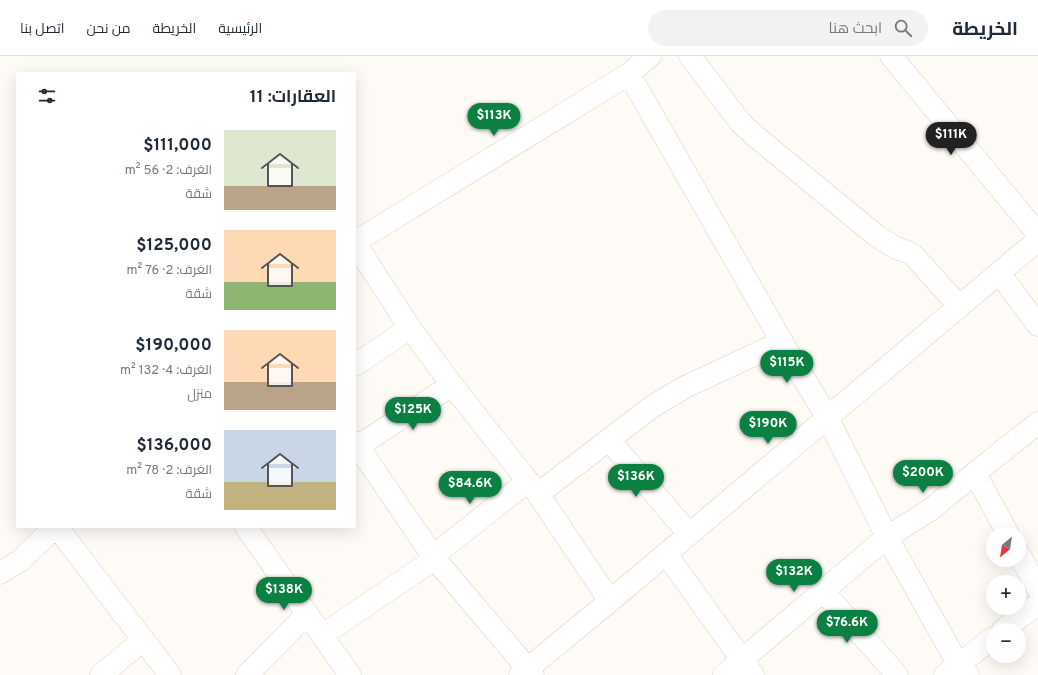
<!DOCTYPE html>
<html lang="ar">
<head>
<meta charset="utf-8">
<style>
	body { margin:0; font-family:Overpass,Cairo,sans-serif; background:#f2f2f3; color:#1f2937; direction:rtl; height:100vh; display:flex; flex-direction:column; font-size:15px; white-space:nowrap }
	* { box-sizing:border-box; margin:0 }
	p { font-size:13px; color:#747a83 }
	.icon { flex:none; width:22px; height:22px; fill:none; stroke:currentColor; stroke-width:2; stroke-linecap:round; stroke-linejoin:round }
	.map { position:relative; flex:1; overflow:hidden; direction:ltr }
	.drawer { position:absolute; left:16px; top:16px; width:340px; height:456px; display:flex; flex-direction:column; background:#fff; border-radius:0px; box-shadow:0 4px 16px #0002; direction:rtl }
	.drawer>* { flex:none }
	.needle { width:26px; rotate:210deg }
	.tools { position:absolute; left:986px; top:471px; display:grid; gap:8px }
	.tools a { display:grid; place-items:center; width:40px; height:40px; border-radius:50%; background:#fff; box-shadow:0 4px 16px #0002; font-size:20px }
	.price { position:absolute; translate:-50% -34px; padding:0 9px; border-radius:14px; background:#0b8043; color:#fff; font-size:13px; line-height:26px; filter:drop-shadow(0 1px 2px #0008) }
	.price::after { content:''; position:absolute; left:50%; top:24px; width:12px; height:9px; margin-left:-6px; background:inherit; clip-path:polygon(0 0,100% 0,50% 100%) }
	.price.on { background:#222; color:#fff }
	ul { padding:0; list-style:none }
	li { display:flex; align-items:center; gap:12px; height:100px; padding:0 20px }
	li span { display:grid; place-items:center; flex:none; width:112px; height:80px; border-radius:0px; color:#555 }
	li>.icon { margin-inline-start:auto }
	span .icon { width:48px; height:48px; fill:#fffc; stroke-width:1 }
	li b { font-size:17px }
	h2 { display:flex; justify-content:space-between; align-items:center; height:48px; padding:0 20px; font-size:17px }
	header { display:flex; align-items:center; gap:24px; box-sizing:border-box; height:56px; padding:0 20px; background:#fff; border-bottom:1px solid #e0e1e3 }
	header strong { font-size:19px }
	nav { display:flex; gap:22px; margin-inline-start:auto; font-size:14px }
	.search { width:280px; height:36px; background:#f2f2f3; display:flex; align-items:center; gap:10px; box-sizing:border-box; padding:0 14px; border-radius:22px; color:#747a83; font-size:15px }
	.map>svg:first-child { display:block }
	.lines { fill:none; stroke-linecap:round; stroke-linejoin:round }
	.minor-casing { stroke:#ddcdbd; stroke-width:23 }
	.minor { stroke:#fff; stroke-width:22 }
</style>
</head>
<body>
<header>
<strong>الخريطة</strong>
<div class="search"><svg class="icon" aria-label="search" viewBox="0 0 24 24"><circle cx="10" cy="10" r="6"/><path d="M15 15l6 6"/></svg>ابحث هنا</div>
<nav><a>الرئيسية</a><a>الخريطة</a><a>من نحن</a><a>اتصل بنا</a></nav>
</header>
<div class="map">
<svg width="1038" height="619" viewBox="0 0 1038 619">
	<rect width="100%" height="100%" fill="#fefbf7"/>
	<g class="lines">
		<!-- minor casing -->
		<g class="minor-casing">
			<path id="minor" d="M690,0L741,67L755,80L878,181L896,192L908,196L913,199L959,250
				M891,0L1038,178
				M629,18L782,286L827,361L887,481L958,608L968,619
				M355,186L629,18L650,0
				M355,187L410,272L452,329L538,438L610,545
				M999,217L1038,269
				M355,309L410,272
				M609,384L689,478
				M355,386L435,503L533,619
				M355,392L452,329
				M538,438L653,350L685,331L782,286
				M57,471L170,619
				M246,471L350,619
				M1008,478L975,417L1038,367
				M666,498L753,619
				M1019,498L1038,533
				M433,500L528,425
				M0,517L21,504L55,471
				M823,535L897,619
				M1003,574L1038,548
				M322,579L435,503
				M101,619L143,584
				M247,619L307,558
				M520,619L610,545L1038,184
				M724,619L887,481L930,454L975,417
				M945,619L993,582"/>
		</g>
		<!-- minor -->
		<use href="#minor" class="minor"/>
	</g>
</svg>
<div class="tools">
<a><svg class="needle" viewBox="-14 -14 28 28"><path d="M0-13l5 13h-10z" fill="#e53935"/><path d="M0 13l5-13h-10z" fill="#747a83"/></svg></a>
<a>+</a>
<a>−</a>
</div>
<b class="price" style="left:494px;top:81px">$113K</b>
<b class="price on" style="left:951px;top:100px">$111K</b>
<b class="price" style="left:787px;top:328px">$115K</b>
<b class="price" style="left:413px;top:375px">$125K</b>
<b class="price" style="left:768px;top:389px">$190K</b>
<b class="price" style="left:923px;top:438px">$200K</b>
<b class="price" style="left:636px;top:442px">$136K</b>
<b class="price" style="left:470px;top:449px">$84.6K</b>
<b class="price" style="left:794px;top:537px">$132K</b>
<b class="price" style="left:284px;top:555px">$138K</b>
<b class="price" style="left:847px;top:588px">$76.6K</b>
<section class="drawer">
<h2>العقارات: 11<svg class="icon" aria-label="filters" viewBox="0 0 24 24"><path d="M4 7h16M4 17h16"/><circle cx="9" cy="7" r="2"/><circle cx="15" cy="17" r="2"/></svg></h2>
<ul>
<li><span style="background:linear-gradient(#dfe7d0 70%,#b9a48a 0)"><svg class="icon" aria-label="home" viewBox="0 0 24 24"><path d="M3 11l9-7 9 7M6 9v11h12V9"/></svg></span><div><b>$111,000</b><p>الغرف: 2 · 56 m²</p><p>شقة</p></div></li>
<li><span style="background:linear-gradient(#ffd9b3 65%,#8fb573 0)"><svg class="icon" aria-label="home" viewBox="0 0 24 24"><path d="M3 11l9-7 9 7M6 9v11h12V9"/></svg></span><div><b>$125,000</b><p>الغرف: 2 · 76 m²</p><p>شقة</p></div></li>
<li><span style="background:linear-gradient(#ffd9b3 65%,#b9a48a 0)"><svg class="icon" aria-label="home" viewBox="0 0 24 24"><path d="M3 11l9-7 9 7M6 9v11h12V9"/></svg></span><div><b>$190,000</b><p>الغرف: 4 · 132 m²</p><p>منزل</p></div></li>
<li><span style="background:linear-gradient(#c9d6e8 65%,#c2b280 0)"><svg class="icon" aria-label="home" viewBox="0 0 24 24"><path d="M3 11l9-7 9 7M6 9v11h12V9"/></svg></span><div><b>$136,000</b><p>الغرف: 2 · 78 m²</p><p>شقة</p></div></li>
</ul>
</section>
</div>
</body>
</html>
